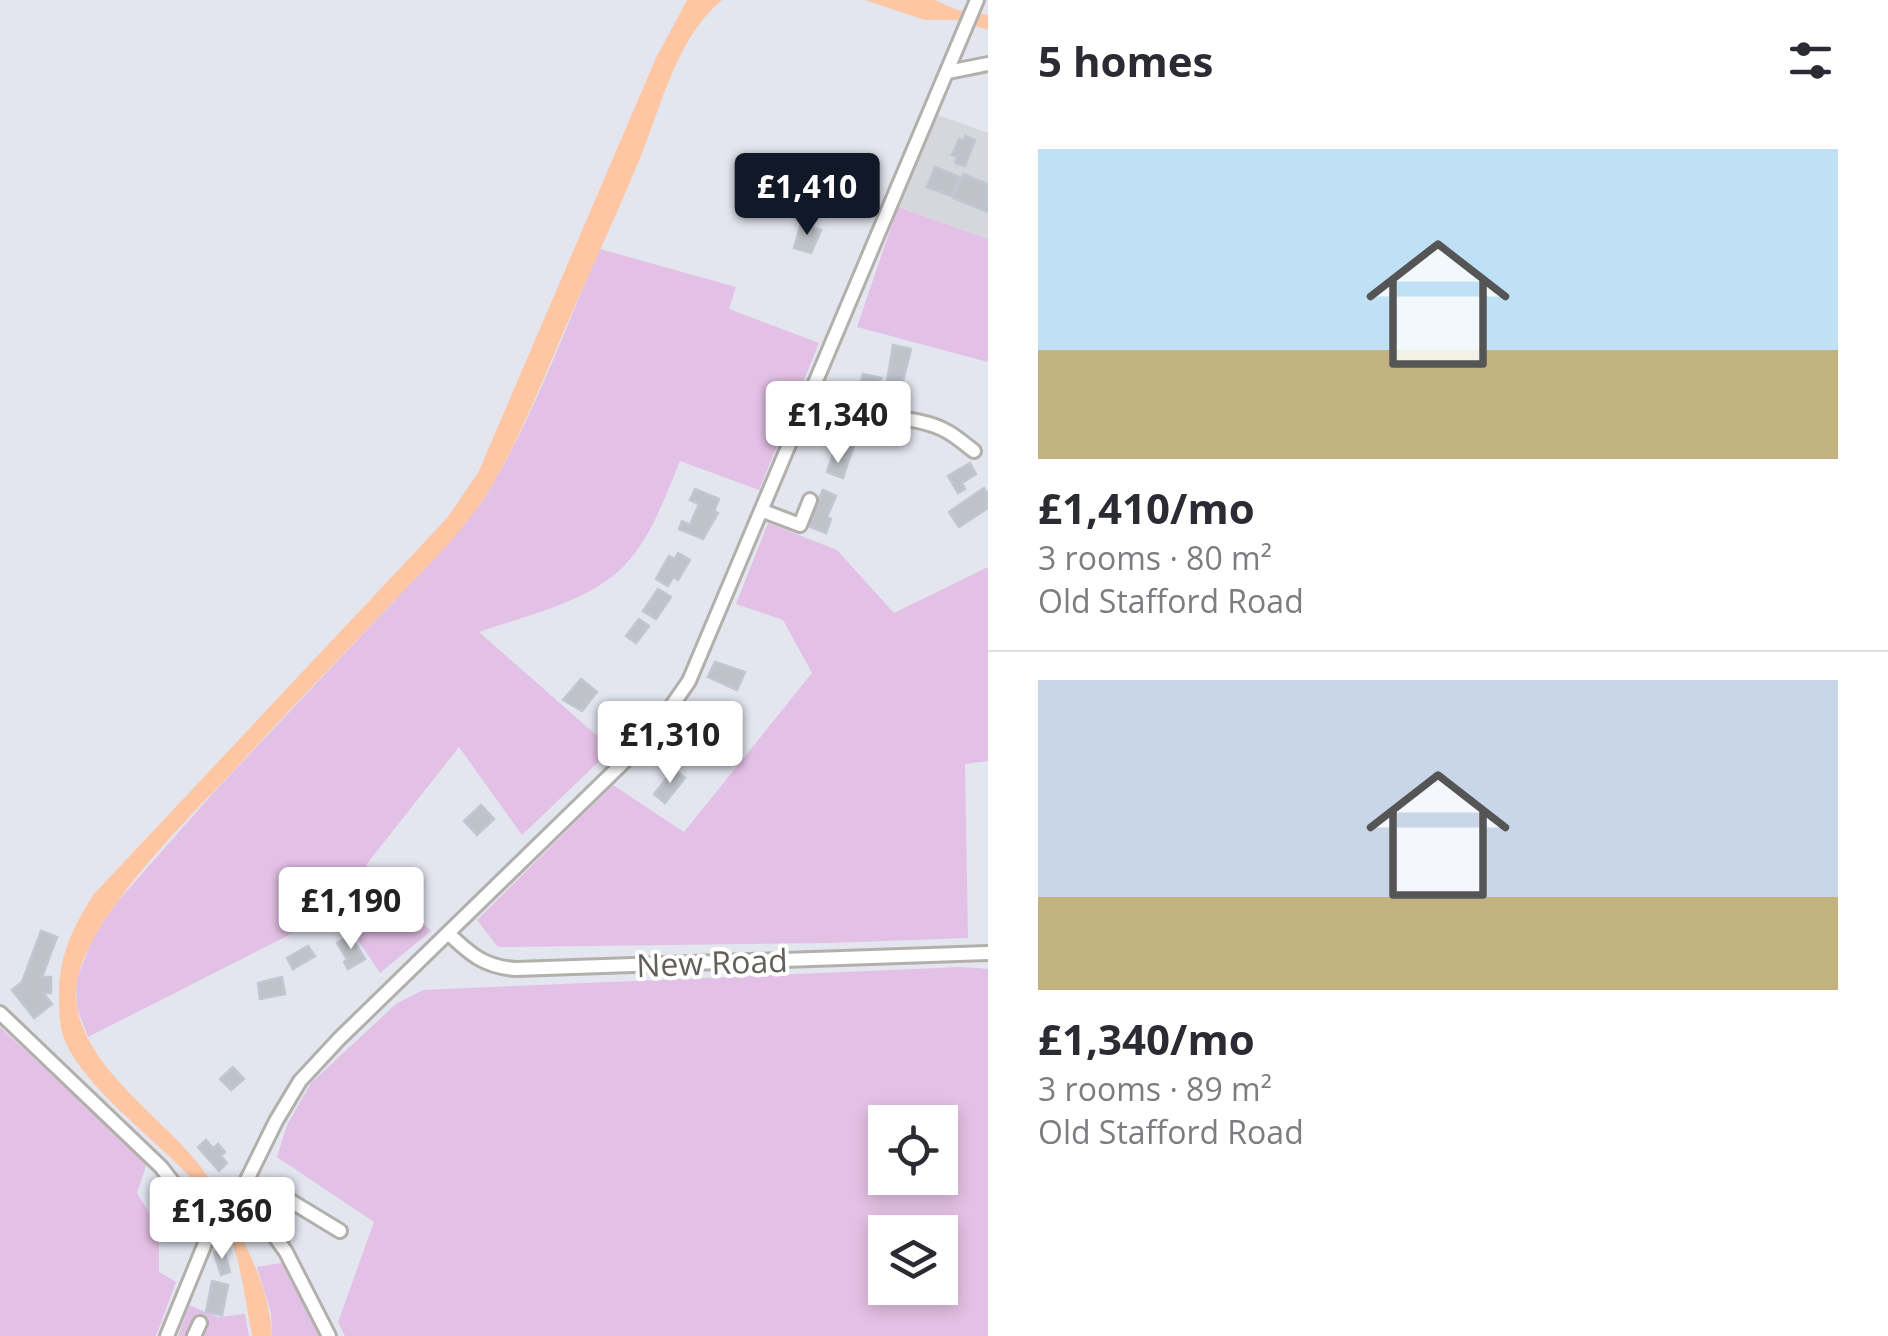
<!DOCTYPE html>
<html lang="en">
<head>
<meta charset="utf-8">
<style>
	body { margin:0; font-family:"Open Sans",sans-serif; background:#f7f7f7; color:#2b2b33; height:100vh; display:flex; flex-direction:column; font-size:38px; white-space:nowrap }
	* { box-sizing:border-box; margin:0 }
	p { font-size:32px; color:#7c7c81 }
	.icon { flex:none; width:55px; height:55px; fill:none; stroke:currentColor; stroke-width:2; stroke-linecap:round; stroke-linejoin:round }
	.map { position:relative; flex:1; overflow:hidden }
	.details { display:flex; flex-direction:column; background:#fff; width:900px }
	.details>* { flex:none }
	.controls { position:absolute; left:868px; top:1105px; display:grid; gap:20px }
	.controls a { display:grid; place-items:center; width:90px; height:90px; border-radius:0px; background:#fff; box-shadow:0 5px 15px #0003; font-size:50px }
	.price { position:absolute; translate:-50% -85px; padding:0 22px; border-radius:10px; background:#fff; color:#222; font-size:32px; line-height:65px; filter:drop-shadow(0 2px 5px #0008) }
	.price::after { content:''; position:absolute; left:50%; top:60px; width:30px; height:22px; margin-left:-15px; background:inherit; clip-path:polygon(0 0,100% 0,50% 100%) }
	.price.selected { background:#111827; color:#fff }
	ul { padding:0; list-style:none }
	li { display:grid; align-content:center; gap:20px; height:530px; padding:0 50px }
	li+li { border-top:2px solid #e1e1e2 }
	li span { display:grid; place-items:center; height:310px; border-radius:0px; color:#555 }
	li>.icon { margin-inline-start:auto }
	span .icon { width:180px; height:180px; fill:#fffc; stroke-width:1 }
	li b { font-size:42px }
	h2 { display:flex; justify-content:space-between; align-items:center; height:120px; padding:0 50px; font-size:42px }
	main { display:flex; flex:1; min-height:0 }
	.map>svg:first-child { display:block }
	.industrial { fill:#d5d7dc }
	.green { fill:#e3c0e5; fill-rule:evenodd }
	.water { fill:#fec6a3 }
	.building { fill:#bfc2c8; stroke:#c1c7d2; stroke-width:2.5 }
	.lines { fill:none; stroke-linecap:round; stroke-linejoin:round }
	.minor-casing { stroke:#b3b0ac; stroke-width:18 }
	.minor { stroke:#fff; stroke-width:12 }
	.labels { text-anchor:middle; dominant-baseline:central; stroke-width:8; stroke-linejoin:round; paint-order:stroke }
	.street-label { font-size:32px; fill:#635f5b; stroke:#fff }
</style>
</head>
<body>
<main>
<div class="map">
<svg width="988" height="1336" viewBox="0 0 988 1336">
	<rect width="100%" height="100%" fill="#e3e6ee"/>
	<!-- industrial -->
	<path class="industrial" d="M935,114L988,133V239L898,207Z"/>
	<!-- green -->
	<path class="green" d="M898,207L988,239V362L857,327Z
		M600,249L736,287L729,309L819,343L759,490L680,461C664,499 648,548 614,575C577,605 524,616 479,632L612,749L522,835L459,747L366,865L431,931L380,973L338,910L88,1037L77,1008L76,981L92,940L111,909L214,792L441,551C458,531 476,512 489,490C535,415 564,329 600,249Z
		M768,523L837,550L894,613L988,567V761L965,764L968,938L830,943L498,947L477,920L613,785L684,832L812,673L783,620L736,604Z
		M960,967L988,969V1336H345L338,1322L374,1222L277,1157L287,1125L311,1083L396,1004L423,990ZM885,1122H940V1178H885ZM885,1232H940V1288H885Z
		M0,1027L147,1163L137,1193L159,1229V1272L176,1282L156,1336H0Z
		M287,1262L321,1336H272L271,1313L257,1267Z
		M189,1305L218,1317L245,1314L249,1336H178Z"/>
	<!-- water -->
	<path class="water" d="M687,0H722C675,39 661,109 638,163C615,218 590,272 566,326C543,380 521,436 491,487C465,531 426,567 392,603C340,658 287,712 236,768C191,816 75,928 76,994C76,1058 153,1111 191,1155C206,1171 215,1190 226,1209C249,1250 269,1288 272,1336H252C244,1295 240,1247 218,1211C182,1154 78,1091 62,1032C59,1020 59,1006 59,994C59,956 73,926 94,894L447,518L478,473L656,58Z
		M865,0H935L957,10L988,15V30L955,20H925Z"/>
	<!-- building -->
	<path class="building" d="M965,136L975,140L965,166L955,163L957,156L952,155L959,139L964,141Z
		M935,167L959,177L951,196L927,187Z
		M963,174L988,184V212L953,198Z
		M801,224L821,230L811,253L794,248Z
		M893,345L911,349L902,385L887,382Z
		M863,374L881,378L878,391L860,386Z
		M838,434L856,440L850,457L833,452Z
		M833,454L849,459L843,478L827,472Z
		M970,463L976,474L962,483L965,489L958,493L948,476Z
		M984,488L988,494V508L959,527L949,512Z
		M695,489L719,499L714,511L718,513L703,539L679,529L682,521L690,525L699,504L690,500Z
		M823,490L836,496L827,517L831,519L826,533L806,525Z
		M678,553L690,560L678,580L673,577L668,586L656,579L669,556L675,559Z
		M658,589L671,597L656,619L643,611Z
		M639,619L649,626L636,643L626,636Z
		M715,662L745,672L737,690L708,677Z
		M581,679L597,692L582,711L563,700Z
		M692,738L707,744L700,763L684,757Z
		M674,769L685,778L665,803L654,794Z
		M481,805L494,819L477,835L464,821Z
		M412,873L423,885L409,899L397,887Z
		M41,931L57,937L42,977H51V993H43L52,1004L34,1018L12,990L22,982Z
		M350,935L365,959L348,969L344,962L347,959L337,943Z
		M308,946L315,956L293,969L287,958Z
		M282,977L285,994L260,999L258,983Z
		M233,1067L244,1079L231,1090L220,1079Z
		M206,1140L213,1148L218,1144L225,1152L221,1156L227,1163L219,1171L198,1147Z
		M168,1190L179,1210L172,1218L165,1206L157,1210L151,1200Z
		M271,1202L286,1213L278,1223L263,1212Z
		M224,1249L230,1272L221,1275L214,1252Z
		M212,1281L228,1285L222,1315L206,1312Z"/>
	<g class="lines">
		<!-- minor casing -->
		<g class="minor-casing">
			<path id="minor" d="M948,72L988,64
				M799,422C842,418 910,410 948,432C957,437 966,445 974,451
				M763,511L800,525L810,500
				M448,933C470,954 484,967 516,969L988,953
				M0,1013L161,1167L210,1230
				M238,1198L271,1231L286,1252L329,1336
				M241,1199L263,1202L289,1200L340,1231
				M167,1336L213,1224L238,1198L276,1121L300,1081L339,1039L632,754L657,727L689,681L977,0
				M194,1336L200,1323"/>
		</g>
		<!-- minor -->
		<use href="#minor" class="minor"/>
	</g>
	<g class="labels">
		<!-- street labels -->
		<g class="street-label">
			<text transform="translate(712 962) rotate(-2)">New Road</text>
		</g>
	</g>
</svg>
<div class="controls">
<a><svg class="icon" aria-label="locate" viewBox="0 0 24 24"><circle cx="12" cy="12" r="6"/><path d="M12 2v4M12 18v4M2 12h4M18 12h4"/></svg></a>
<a><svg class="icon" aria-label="layers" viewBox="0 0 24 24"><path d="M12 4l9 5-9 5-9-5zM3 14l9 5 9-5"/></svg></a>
</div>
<b class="price selected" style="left:807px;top:238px">£1,410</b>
<b class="price" style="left:838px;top:466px">£1,340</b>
<b class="price" style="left:670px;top:786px">£1,310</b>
<b class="price" style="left:351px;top:952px">£1,190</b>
<b class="price" style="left:222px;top:1262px">£1,360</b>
</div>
<section class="details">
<h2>5 homes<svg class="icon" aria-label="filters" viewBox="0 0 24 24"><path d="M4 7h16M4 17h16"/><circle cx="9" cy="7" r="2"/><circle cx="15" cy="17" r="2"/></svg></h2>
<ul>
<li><span style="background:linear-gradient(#bfe0f5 65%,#c2b280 0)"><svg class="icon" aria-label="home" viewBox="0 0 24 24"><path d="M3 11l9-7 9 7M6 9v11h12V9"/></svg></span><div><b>£1,410/mo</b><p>3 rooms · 80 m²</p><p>Old Stafford Road</p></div></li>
<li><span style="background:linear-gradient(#c9d6e8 70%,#c2b280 0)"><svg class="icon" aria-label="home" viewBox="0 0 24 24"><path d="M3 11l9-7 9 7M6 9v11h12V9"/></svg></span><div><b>£1,340/mo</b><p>3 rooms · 89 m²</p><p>Old Stafford Road</p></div></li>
</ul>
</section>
</main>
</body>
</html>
